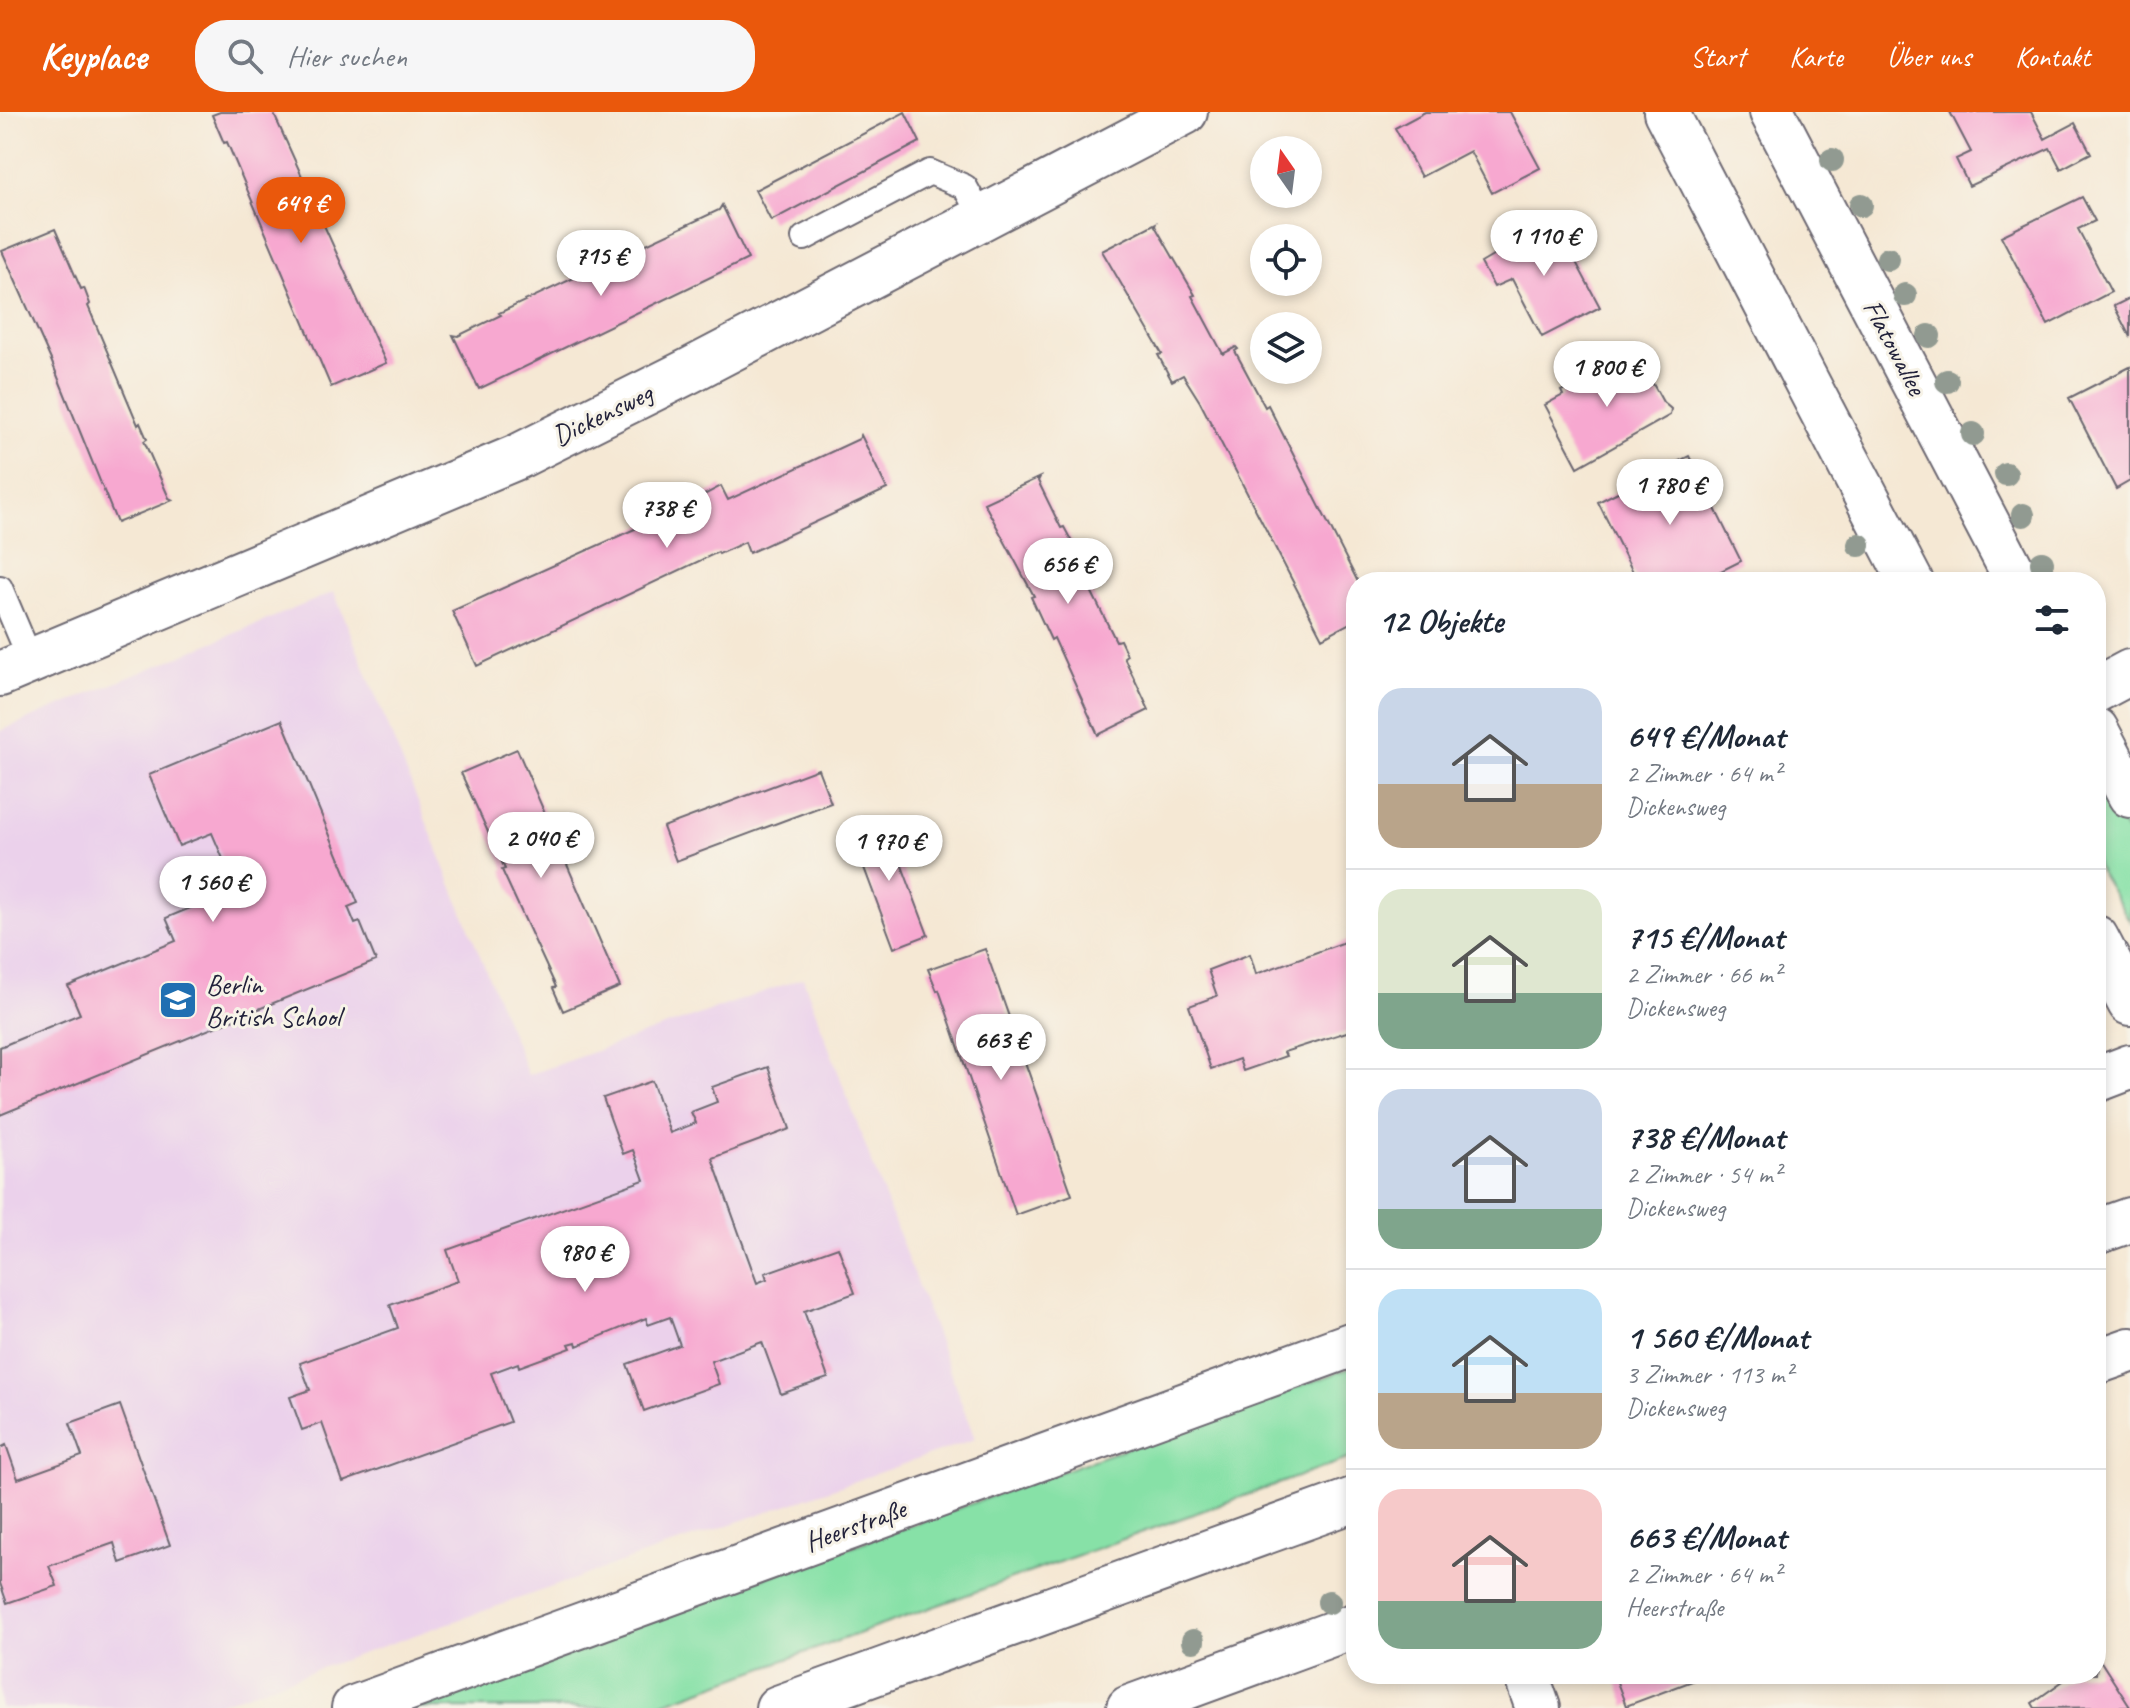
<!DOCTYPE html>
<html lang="de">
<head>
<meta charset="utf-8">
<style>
	body { margin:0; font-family:Caveat,sans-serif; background:#f6f6f7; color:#1f2937; height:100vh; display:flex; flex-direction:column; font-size:30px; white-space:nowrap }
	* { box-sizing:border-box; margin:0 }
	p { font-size:26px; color:#747a83 }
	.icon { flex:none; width:44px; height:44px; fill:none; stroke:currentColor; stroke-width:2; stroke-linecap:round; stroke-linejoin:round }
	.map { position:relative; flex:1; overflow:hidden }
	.sheet { position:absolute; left:1346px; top:460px; width:760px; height:1112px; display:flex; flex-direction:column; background:#fff; border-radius:32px; box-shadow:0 4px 12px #0003 }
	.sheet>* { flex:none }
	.needle { width:52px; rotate:346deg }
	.fabs { position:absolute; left:1250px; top:24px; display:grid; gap:16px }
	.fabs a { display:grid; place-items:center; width:72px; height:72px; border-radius:50%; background:#fff; box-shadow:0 4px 12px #0003; font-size:40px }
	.price { position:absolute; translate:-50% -68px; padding:0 18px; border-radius:28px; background:#fff; color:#222; font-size:26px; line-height:52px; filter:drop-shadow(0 2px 4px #0008) }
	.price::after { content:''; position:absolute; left:50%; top:48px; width:24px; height:18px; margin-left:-12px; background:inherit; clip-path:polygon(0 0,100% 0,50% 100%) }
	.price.current { background:#ea580c; color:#fff }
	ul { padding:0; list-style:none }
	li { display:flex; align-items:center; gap:24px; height:200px; padding:0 32px }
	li+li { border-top:2px solid #e0e1e3 }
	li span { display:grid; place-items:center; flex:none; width:224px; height:160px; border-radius:24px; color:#555 }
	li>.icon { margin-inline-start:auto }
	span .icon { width:96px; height:96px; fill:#fffc; stroke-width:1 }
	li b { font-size:34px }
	h2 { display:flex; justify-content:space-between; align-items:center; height:96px; padding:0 32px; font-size:34px }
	header { display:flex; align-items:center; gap:48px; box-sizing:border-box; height:112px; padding:0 40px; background:#ea580c; color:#fff }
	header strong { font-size:38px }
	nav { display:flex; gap:44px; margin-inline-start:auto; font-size:28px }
	.search { width:560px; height:72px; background:#f6f6f7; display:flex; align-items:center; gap:20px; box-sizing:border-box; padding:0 28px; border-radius:32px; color:#747a83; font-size:30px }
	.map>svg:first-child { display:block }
	.built { fill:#ebd1eb }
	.green { fill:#87e1a7; stroke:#548271; stroke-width:2 }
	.building { fill:#f7a8d0 }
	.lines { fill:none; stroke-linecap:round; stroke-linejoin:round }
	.service-casing { stroke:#6c6771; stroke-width:28 }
	.minor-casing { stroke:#6c6771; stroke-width:48 }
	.secondary-casing { stroke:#6c6771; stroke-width:48 }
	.primary-casing { stroke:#6c6771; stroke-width:48 }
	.service { stroke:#fff; stroke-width:24 }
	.minor { stroke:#fff; stroke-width:44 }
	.secondary { stroke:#fff; stroke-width:44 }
	.primary { stroke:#fff; stroke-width:44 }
	.tree { fill:#919a91 }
	.labels { text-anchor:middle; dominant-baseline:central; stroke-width:6; stroke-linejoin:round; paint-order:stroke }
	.street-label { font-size:28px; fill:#22223b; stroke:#f7f3e8 }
	.poi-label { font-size:28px; fill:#22223b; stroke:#f7f3e8; text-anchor:start }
</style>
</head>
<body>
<header>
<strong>Keyplace</strong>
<div class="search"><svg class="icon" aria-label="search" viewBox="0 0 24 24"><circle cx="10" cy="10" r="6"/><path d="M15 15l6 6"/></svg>Hier suchen</div>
<nav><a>Start</a><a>Karte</a><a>Über uns</a><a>Kontakt</a></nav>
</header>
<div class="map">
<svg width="2130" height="1596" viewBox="0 0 2130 1596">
	<rect width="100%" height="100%" fill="#f7f3e8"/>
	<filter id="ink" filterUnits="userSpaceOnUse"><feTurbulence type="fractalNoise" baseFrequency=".0125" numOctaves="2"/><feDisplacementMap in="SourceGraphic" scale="16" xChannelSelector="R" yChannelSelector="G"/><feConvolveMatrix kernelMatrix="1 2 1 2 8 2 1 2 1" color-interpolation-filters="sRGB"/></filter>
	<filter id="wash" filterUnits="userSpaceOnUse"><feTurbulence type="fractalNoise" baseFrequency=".006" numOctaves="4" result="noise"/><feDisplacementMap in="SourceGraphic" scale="32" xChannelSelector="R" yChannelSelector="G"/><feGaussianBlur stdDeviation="1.8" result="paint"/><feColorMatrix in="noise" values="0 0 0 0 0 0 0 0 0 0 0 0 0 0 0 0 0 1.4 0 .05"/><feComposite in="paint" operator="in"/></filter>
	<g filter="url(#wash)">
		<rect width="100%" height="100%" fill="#f5e8d4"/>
		<!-- built -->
		<path class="built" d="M334,480L528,963L803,866L975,1327L206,1596H0V619Z"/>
		<!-- green -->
		<path class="green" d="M2096,662L2130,727V809L2096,754Z
			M1356,1254V1344L650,1596H400Z"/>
		<g id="blocks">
			<!-- building -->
			<path class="building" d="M220,0H273L386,251L331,275L227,30L224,31L212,3Z
				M905,0L920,30L771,109L755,78Z
				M1425,0H1510L1540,56L1492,81L1470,39L1421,65L1395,16Z
				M1950,0H2031L2045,27L2075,11L2091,41L2061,57L2050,36L1969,74L1956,47L1971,40Z
				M2082,85L2095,109L2078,117L2111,180L2048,213L2001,124Z
				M722,93L748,147L479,277L453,223L458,224L501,203L499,201L719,98Z
				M1553,107L1600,195L1542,225L1512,167L1494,175L1481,151L1498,141L1496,138Z
				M1156,111L1155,114L1195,183L1192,184L1223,242L1236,235L1238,237L1235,239L1265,295L1268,293L1358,470L1356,508L1322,526L1200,290L1183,263L1172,269L1158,243L1162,242L1102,139Z
				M55,117L81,177L84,176L90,192L88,194L138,313L140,311L147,327L144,329L169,386L173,388L117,411L51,248L2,139Z
				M2130,186V225L2114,194Z
				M1636,241L1663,290L1671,297L1670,303L1578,355L1545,293L1563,283L1561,279Z
				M2130,255V369L2116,377L2069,286Z
				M861,323L887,377L749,441L745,430L719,442L718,440L477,554L452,499L646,412L645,410L661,402L662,405L721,374L728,388L859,327Z
				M1689,344L1741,449L1699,470H1638L1598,390Z
				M1040,365L1038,369L1061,416L1064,415L1072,430L1068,432L1116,529L1120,528L1127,543L1124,545L1149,598L1098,623L1054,526L1051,528L1031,485L1034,484L984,391Z
				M282,608L358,791L348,795L355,812L360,810L376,849L0,1003V935L80,902L68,874L176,829L166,806L236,777L212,721L179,734L149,663Z
				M517,637L620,875L563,899L553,876L556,875L502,758L505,757L461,661Z
				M818,657L831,691L676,749L663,715Z
				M884,706L928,823L894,836L850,718Z
				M1356,826V917L1284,940L1286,944L1243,959L1239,947L1211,957L1189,894L1217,884L1208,858L1250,842L1256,862Z
				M985,837L1072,1083L1016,1103L939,878L937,879L928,857Z
				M768,955L790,1017L712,1046L757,1171L767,1167L765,1161L838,1135L855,1181L804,1199L828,1266L781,1282L762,1230L711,1249L719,1272L644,1299L627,1252L680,1233L670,1205L648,1213L646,1206L577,1234L576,1230L569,1232L571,1236L519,1255L518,1251L491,1261L510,1310L343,1370L322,1311L302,1318L290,1285L310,1278L300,1251L398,1216L390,1193L458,1169L447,1138L644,1068L633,1038L623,1042L603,986L652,969L670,1021L696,1011L691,1000L717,990L712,975Z
				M120,1293L170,1433L120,1451L114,1431L49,1454L57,1474L7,1491L0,1471V1336L6,1333L18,1367L82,1344L70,1311Z
				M2098,1545L2130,1595L2035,1596L2032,1591L2073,1562H2096Z
				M1614,1562H1701L1703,1565L1626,1594Z"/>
		</g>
	</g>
	<g filter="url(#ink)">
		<use href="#blocks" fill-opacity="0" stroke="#6c6771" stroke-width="2"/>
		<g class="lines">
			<!-- service casing -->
			<g class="service-casing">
				<path id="service" d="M804,126L930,60L965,75L982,106
					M0,476L31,549"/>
			</g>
			<!-- minor casing -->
			<g class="minor-casing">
				<path id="minor" d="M0,562L517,345L689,259L1185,0
					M2096,578L2130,560
					M2096,968L2130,955
					M2096,1250L2130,1238
					M1526,1562L1538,1596
					M354,1596L1356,1231
					M1129,1596L1356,1513"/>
			</g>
			<!-- secondary casing -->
			<g class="secondary-casing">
				<path id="secondary" d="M1666,0L1911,470
					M1772,0L2018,470
					M2096,618L2130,683
					M2096,826L2130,891"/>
			</g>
			<!-- primary casing -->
			<g class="primary-casing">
				<path id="primary" d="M2096,1120L2130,1108
					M778,1596L1356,1387"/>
			</g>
			<!-- service -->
			<use href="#service" class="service"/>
			<!-- minor -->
			<use href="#minor" class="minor"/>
			<!-- secondary -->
			<use href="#secondary" class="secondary"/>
			<!-- primary -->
			<use href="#primary" class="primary"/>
		</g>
		<!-- trees -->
		<g class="tree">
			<circle cx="1832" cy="48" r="12"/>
			<circle cx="1861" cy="93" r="12"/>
			<circle cx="1888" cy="147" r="12"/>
			<circle cx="1905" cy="183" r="12"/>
			<circle cx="1929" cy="224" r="12"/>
			<circle cx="1947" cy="269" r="12"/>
			<circle cx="1973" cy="322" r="12"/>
			<circle cx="2006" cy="362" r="12"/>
			<circle cx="2023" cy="403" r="12"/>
			<circle cx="1859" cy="433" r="12"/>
			<circle cx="2042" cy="451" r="12"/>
			<circle cx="1329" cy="1490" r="12"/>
			<circle cx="1193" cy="1529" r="12"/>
		</g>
	</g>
	<!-- icons -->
	<defs>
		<g id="school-square" transform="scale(2)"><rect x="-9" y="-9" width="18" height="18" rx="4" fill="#1f6fb2" stroke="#f7f3e8"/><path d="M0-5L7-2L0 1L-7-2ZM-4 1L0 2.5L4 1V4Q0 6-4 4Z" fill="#fff"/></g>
	</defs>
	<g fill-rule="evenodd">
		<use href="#school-square" x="178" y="888"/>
	</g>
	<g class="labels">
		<!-- street labels -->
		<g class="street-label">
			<text transform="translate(1895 235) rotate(62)">Flatowallee</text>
			<text transform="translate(602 302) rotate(-26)">Dickensweg</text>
			<text transform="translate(855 1413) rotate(-20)">Heerstraße</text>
		</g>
		<!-- poi labels -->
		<g class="poi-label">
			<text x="206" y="872">Berlin<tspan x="206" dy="32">British School</tspan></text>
		</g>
	</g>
</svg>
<div class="fabs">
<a><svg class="needle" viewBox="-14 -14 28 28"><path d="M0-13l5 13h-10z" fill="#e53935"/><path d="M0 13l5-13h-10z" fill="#747a83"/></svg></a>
<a><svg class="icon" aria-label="locate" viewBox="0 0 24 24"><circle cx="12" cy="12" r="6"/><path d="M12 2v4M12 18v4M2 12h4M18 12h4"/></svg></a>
<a><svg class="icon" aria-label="layers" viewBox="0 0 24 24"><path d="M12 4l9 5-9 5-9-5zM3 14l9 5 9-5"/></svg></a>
</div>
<b class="price current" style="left:301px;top:133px">649 €</b>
<b class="price" style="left:1544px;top:166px">1 110 €</b>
<b class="price" style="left:601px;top:186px">715 €</b>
<b class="price" style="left:1607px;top:297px">1 800 €</b>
<b class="price" style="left:1670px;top:415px">1 780 €</b>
<b class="price" style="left:667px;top:438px">738 €</b>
<b class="price" style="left:1068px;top:494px">656 €</b>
<b class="price" style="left:541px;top:768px">2 040 €</b>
<b class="price" style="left:889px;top:771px">1 970 €</b>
<b class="price" style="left:213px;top:812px">1 560 €</b>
<b class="price" style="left:1001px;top:970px">663 €</b>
<b class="price" style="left:585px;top:1182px">980 €</b>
<section class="sheet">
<h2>12 Objekte<svg class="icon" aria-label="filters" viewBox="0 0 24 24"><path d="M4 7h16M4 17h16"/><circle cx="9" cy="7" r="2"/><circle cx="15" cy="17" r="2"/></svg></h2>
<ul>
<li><span style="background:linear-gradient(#c9d6e8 60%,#b9a48a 0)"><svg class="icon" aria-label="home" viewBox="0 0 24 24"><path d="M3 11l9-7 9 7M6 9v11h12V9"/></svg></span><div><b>649 €/Monat</b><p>2 Zimmer · 64 m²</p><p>Dickensweg</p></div></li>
<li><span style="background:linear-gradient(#dfe7d0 65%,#7fa58c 0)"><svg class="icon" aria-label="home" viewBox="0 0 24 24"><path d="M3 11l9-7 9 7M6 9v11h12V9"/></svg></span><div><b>715 €/Monat</b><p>2 Zimmer · 66 m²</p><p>Dickensweg</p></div></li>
<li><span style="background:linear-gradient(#c9d6e8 75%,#7fa58c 0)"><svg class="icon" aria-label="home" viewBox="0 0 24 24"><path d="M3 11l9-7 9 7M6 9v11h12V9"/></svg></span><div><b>738 €/Monat</b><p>2 Zimmer · 54 m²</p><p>Dickensweg</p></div></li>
<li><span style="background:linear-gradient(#bfe0f5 65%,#b9a48a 0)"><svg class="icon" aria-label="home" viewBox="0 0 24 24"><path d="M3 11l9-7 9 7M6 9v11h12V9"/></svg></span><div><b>1 560 €/Monat</b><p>3 Zimmer · 113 m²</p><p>Dickensweg</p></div></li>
<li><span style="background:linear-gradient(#f6c9c9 70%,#7fa58c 0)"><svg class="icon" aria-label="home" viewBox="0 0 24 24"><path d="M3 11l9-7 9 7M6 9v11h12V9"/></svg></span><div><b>663 €/Monat</b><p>2 Zimmer · 64 m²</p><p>Heerstraße</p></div></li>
</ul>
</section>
</div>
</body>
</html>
